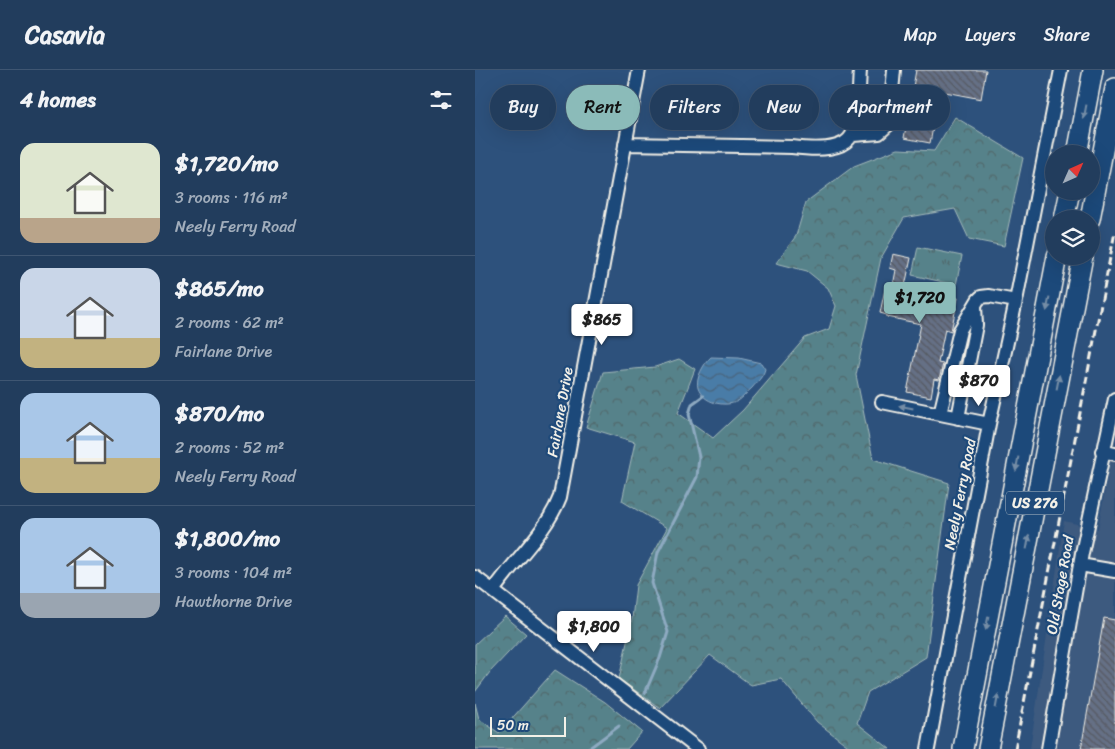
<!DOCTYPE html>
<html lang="en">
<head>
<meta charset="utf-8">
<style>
	body { margin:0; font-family:Sriracha,sans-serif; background:#2a4463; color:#f1f3f6; height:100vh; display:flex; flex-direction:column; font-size:19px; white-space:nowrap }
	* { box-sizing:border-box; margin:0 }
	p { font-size:16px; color:#a2aebc }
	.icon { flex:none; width:28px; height:28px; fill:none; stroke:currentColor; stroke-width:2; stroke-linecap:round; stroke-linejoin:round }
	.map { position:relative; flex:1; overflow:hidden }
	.sheet { display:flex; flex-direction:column; background:#223d5d; width:475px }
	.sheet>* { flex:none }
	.top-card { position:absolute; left:15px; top:15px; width:475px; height:45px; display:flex; gap:10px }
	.needle { width:32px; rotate:45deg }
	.buttons { position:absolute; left:570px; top:75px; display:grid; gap:10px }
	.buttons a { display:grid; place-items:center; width:55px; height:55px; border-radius:50%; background:#223d5d; box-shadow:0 5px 20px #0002,0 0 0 1px #3f5672; font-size:25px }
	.scale { position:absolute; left:15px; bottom:12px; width:76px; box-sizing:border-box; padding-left:5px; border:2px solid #f4f1e8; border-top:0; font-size:14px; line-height:18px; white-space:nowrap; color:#f4f1e8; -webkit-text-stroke:4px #1f4a7a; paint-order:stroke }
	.price { position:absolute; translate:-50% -42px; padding:0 11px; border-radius:5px; background:#fff; color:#222; font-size:16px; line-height:32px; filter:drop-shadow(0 1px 2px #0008) }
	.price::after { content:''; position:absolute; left:50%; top:30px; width:15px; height:11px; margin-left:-8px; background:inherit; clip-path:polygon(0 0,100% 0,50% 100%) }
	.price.current { background:#8bbbb9; color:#111 }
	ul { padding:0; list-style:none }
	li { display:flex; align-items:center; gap:15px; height:125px; padding:0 20px }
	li+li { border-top:1px solid #3f5672 }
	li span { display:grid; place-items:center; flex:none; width:140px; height:100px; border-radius:15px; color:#555 }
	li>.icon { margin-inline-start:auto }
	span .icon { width:60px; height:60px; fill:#fffc; stroke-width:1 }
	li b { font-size:21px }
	h2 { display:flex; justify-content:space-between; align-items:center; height:60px; padding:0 20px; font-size:21px }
	.tag { padding:0 18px; border-radius:22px; background:#223d5d; box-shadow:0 5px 20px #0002,0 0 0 1px #3f5672; font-size:18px; line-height:45px }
	.tag.current { background:#8bbbb9; color:#111 }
	header { display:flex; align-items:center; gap:30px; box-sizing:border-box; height:70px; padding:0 25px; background:#223d5d; border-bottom:1px solid #3f5672 }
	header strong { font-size:24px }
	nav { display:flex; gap:28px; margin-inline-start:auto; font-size:18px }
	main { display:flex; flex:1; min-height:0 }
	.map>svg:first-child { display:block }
	.built { fill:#3e5a7f }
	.grass { fill:url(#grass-tufts); stroke:#a5bab9 }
	.forest { fill:url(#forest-crowns); stroke:#a5bab9 }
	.water { fill:url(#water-waves); stroke:#8eaac1 }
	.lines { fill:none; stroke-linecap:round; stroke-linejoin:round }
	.stream { stroke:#8eaac1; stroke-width:3 }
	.building { fill:url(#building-back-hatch); stroke:#f4f1e8 }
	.minor-casing { stroke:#f4f1e8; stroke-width:16 }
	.highway-casing { stroke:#f4f1e8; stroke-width:22 }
	.minor { stroke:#1f4a7a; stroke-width:12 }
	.highway { stroke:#1f4a7a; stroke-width:19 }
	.rail { stroke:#f4f1e8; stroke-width:3; stroke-dasharray:8 4; stroke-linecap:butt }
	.oneway { fill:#748da6 }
	.labels { text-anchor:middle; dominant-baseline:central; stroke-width:4.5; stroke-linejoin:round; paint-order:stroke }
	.shield { fill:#1f4a7a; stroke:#b4bfc7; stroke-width:1 }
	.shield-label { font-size:14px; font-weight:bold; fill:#f4f1e8 }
	.street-label { font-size:15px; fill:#f4f1e8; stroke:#1f4a7a }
</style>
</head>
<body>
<header>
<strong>Casavia</strong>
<nav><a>Map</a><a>Layers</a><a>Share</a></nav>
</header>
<main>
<section class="sheet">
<h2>4 homes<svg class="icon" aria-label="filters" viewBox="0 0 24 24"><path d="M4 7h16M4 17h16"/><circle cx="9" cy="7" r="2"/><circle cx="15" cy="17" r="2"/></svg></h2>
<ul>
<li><span style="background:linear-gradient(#dfe7d0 75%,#b9a48a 0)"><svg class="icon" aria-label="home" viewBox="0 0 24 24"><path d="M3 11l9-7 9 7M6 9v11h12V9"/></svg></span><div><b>$1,720/mo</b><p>3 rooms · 116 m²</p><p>Neely Ferry Road</p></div></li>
<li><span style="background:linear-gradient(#c9d6e8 70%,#c2b280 0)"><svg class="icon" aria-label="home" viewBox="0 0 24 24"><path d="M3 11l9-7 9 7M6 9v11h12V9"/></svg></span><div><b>$865/mo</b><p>2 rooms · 62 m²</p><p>Fairlane Drive</p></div></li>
<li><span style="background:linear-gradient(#a9c7e8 65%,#c2b280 0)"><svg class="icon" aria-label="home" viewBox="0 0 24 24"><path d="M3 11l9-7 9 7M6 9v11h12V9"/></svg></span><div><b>$870/mo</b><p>2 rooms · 52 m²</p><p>Neely Ferry Road</p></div></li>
<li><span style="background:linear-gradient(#a9c7e8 75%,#9aa5b1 0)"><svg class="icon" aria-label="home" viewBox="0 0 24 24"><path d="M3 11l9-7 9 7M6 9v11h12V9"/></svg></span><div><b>$1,800/mo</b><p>3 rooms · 104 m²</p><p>Hawthorne Drive</p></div></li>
</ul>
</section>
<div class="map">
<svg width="640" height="679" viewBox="0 0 640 679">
	<defs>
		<pattern id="grass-tufts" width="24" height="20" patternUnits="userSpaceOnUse" patternTransform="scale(1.25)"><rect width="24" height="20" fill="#56828a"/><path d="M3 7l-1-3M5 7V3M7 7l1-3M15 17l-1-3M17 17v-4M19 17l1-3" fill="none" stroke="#50686b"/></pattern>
		<pattern id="forest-crowns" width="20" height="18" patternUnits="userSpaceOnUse" patternTransform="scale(1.25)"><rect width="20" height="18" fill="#56828a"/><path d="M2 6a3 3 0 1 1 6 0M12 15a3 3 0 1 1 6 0" fill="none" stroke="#50686b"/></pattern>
		<pattern id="water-waves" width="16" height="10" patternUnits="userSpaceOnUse" patternTransform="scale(1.25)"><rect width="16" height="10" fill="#4a7ba7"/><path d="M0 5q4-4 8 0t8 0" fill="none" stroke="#4a647b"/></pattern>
		<pattern id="building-back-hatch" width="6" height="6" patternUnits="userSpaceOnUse" patternTransform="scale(1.25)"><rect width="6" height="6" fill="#656f85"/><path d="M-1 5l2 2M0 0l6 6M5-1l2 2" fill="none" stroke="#565a62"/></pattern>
	</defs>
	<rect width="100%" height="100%" fill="#2d517c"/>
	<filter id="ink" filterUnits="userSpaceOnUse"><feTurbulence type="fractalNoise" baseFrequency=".02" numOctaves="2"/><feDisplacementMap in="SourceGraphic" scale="10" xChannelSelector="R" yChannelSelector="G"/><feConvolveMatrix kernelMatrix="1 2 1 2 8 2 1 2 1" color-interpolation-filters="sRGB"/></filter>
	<g filter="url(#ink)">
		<!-- built -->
		<path class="built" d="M640,365V679H555L589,451L623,459Z"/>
		<!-- grass -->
		<path class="grass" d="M443,177L487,186L481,215L437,205Z"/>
		<!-- forest -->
		<path class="forest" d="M480,47L548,88L529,176L494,169L480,139L429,148L406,188L381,305L398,389L474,413L451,587L393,622L382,653L415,679H377L342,652L306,609L276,615L235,585L185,638L144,609L157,549L161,515L192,458L147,431L160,372L111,357L128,302L180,297L204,289L220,299L203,343L238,368L268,340L330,268L354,259L361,236L353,218L332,201L301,193L321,166L331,132L379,96L423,79L459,81Z
			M30,546L51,564L15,602L0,622V574Z
			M80,600L130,632L167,662L152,679H0V633L4,649L24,663Z"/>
		<!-- water -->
		<path class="water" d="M236,287L264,288L286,293L290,299C288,307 282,312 277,318C272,322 268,328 263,331C250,338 228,333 223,318C220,309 229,293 236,287Z"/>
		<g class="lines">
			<!-- stream -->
			<path class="stream" d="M170,623L185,588L193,562L177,513L183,482L222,407L224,387L214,344L217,334L228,326
				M113,679L144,656"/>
		</g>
		<!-- building -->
		<path class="building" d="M441,0H511L506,29L465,21L455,73L429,68Z
			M418,184L436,188L430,216L483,228L476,261L470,259L463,293L468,294L464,310L459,309L456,327L432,322L446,254L412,247V245L405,243L411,214L418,216L421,200L415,198Z
			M629,548L640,550V679H606Z"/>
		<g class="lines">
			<!-- minor casing -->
			<g class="minor-casing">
				<path id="minor" d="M378,65L404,63L414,54L419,0
					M150,74L317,77C391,86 381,60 385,0
					M407,332L514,354
					M465,344L485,260L503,230L506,227L514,226L541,231
					M483,348L501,255L500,236
					M627,381L640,384
					M605,495L640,501
					M0,507L223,679
					M18,521C40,489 71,463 85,427L164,0
					M453,679L514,354L541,231L586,0
					M573,679L607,483L640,329"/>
			</g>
			<!-- highway casing -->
			<g class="highway-casing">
				<path id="highway" d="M602,84L618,0
					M589,149L595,121
					M615,149L640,18
					M488,679L582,186
					M513,679L608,186"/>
			</g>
			<!-- minor -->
			<use href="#minor" class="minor"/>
			<!-- highway -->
			<use href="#highway" class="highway"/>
			<!-- rail -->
			<path class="rail" d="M540,679L640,162"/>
		</g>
		<!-- one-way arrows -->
		<defs><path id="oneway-solid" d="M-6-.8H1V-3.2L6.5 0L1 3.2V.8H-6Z" transform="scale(1.25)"/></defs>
		<g class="oneway">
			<use href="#oneway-solid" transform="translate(610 42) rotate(101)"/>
			<use href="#oneway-solid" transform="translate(573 234) rotate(101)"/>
			<use href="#oneway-solid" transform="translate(583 312) rotate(-79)"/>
			<use href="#oneway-solid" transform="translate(431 337) rotate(-169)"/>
			<use href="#oneway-solid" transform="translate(542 394) rotate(101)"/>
			<use href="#oneway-solid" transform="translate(553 472) rotate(-79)"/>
			<use href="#oneway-solid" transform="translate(512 553) rotate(101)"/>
			<use href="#oneway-solid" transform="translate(522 631) rotate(-79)"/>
		</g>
	</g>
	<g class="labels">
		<!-- shield labels -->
		<rect class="shield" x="531" y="421.5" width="58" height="23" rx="4"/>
		<g class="shield-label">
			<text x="560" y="433">US 276</text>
		</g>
		<!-- street labels -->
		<g class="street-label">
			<text transform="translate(85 342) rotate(-80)">Fairlane Drive</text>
			<text transform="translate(485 424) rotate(-79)">Neely Ferry Road</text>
			<text transform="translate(585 515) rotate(-80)">Old Stage Road</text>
		</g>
	</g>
</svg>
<div class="buttons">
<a><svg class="needle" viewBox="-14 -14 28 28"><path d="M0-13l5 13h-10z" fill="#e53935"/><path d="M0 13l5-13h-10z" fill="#a2aebc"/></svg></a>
<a><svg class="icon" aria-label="layers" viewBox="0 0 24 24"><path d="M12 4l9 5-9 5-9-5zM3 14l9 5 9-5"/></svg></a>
</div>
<div class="scale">50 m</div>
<b class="price current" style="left:445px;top:254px">$1,720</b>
<b class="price" style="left:127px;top:276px">$865</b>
<b class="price" style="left:504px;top:337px">$870</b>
<b class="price" style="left:119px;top:583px">$1,800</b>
<div class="top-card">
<a class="tag">Buy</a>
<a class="tag current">Rent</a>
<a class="tag">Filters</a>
<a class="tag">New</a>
<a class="tag">Apartment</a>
</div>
</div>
</main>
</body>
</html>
